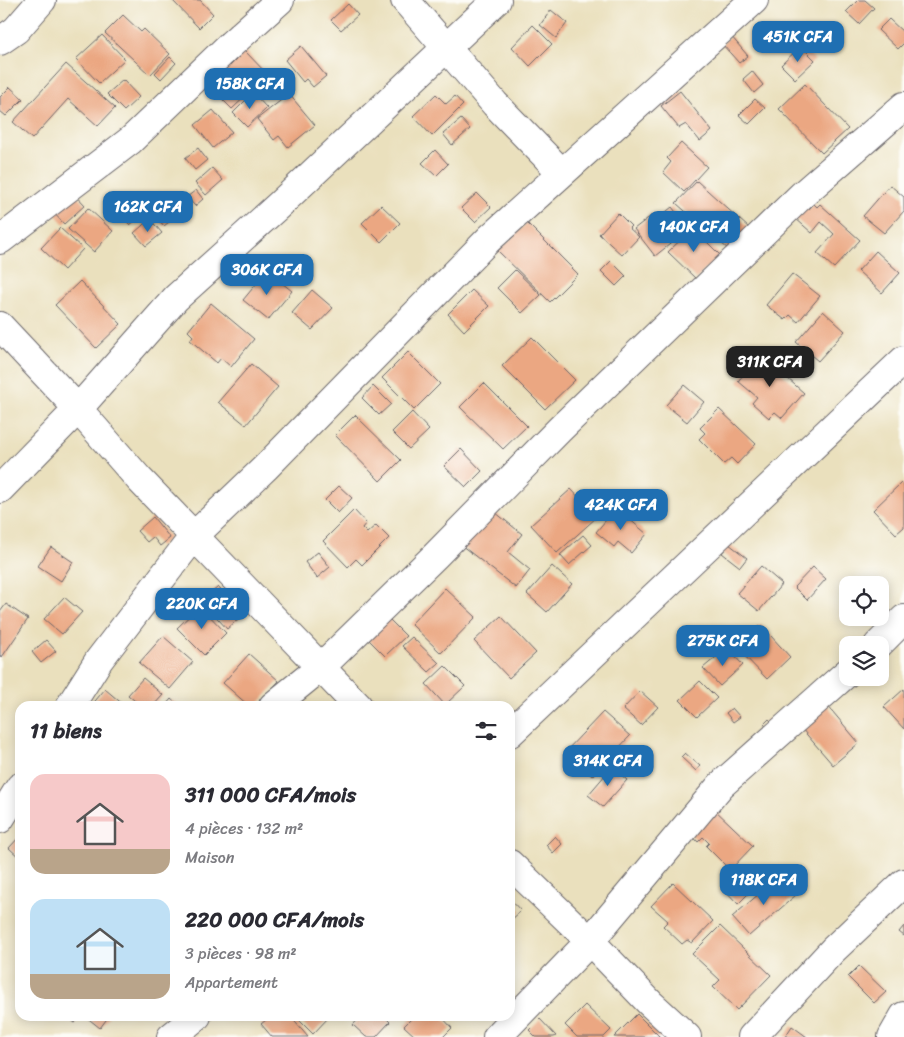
<!DOCTYPE html>
<html lang="fr">
<head>
<meta charset="utf-8">
<style>
	body { margin:0; font-family:Sriracha,sans-serif; background:#f2f2f3; color:#2b2b33; height:100vh; display:flex; flex-direction:column; font-size:19px; white-space:nowrap }
	* { box-sizing:border-box; margin:0 }
	p { font-size:16px; color:#7c7c81 }
	.icon { flex:none; width:28px; height:28px; fill:none; stroke:currentColor; stroke-width:2; stroke-linecap:round; stroke-linejoin:round }
	.map { position:relative; flex:1; overflow:hidden }
	.panel { position:absolute; left:15px; top:701px; width:500px; height:320px; display:flex; flex-direction:column; background:#fff; border-radius:15px; box-shadow:0 2px 12px #0003 }
	.panel>* { flex:none }
	.fabs { position:absolute; left:839px; top:576px; display:grid; gap:10px }
	.fabs a { display:grid; place-items:center; width:50px; height:50px; border-radius:10px; background:#fff; box-shadow:0 2px 12px #0003; font-size:25px }
	.price { position:absolute; translate:-50% -42px; padding:0 11px; border-radius:10px; background:#1f6fb2; color:#fff; font-size:16px; line-height:32px; filter:drop-shadow(0 1px 2px #0008) }
	.price::after { content:''; position:absolute; left:50%; top:30px; width:15px; height:11px; margin-left:-8px; background:inherit; clip-path:polygon(0 0,100% 0,50% 100%) }
	.price.active { background:#222; color:#fff }
	ul { padding:0; list-style:none }
	li { display:flex; align-items:center; gap:15px; height:125px; padding:0 15px }
	li span { display:grid; place-items:center; flex:none; width:140px; height:100px; border-radius:15px; color:#555 }
	li>.icon { margin-inline-start:auto }
	span .icon { width:60px; height:60px; fill:#fffc; stroke-width:1 }
	li b { font-size:21px }
	h2 { display:flex; justify-content:space-between; align-items:center; height:60px; padding:0 15px; font-size:21px }
	.map>svg:first-child { display:block }
	.building { fill:#eba782 }
	.lines { fill:none; stroke-linecap:round; stroke-linejoin:round }
	.street-casing { stroke:#686468; stroke-width:30 }
	.street { stroke:#fff; stroke-width:28 }
</style>
</head>
<body>
<div class="map">
<svg width="904" height="1037" viewBox="0 0 904 1037">
	<rect width="100%" height="100%" fill="#fdfcf7"/>
	<filter id="ink" filterUnits="userSpaceOnUse"><feTurbulence type="fractalNoise" baseFrequency=".02" numOctaves="2"/><feDisplacementMap in="SourceGraphic" scale="10" xChannelSelector="R" yChannelSelector="G"/><feConvolveMatrix kernelMatrix="1 2 1 2 8 2 1 2 1" color-interpolation-filters="sRGB"/></filter>
	<filter id="wash" filterUnits="userSpaceOnUse"><feTurbulence type="fractalNoise" baseFrequency=".0096" numOctaves="4" result="noise"/><feDisplacementMap in="SourceGraphic" scale="20" xChannelSelector="R" yChannelSelector="G"/><feGaussianBlur stdDeviation="1.12" result="paint"/><feColorMatrix in="noise" values="0 0 0 0 0 0 0 0 0 0 0 0 0 0 0 0 0 1.4 0 .05"/><feComposite in="paint" operator="in"/></filter>
	<g filter="url(#wash)">
		<rect width="100%" height="100%" fill="#eae0bd"/>
		<g id="blocks">
			<!-- building -->
			<path class="building" d="M172,0H200L213,14L199,28Z
				M858,0H865L874,8L859,24L846,12Z
				M348,4L358,15L341,30L331,20Z
				M551,10L567,23L556,38L540,25Z
				M123,15L141,32L144,29L170,54L150,75L105,33Z
				M889,19L904,33V43L898,49L878,30Z
				M533,25L552,44L530,66L512,47Z
				M102,35L125,59L99,83L76,59Z
				M731,36L748,56L739,63L722,44Z
				M301,46L326,76L313,87L306,79L303,82L285,60Z
				M801,46L815,60L795,79L781,65Z
				M245,51L268,75L232,109L203,80L224,60L230,66Z
				M170,57L176,63L161,79L155,73Z
				M66,64L115,108L98,126L68,99L32,139L13,122Z
				M752,71L763,85L754,93L743,79Z
				M123,80L139,97L124,111L107,94Z
				M805,84L848,129L822,153L779,109Z
				M10,87L23,99L6,116L0,111V97Z
				M680,91L712,131L700,141L686,124L679,128L661,106Z
				M253,93L267,108L247,127L233,113Z
				M289,94L315,125L288,147L279,136L274,140L257,119Z
				M436,94L446,104L455,96L463,105L432,136L413,116Z
				M755,99L765,108L749,124L739,115Z
				M213,110L232,132L213,148L195,125Z
				M461,119L470,129L452,145L443,134Z
				M681,143L707,167L684,192L663,172L671,162L667,158Z
				M198,148L207,160L195,170L185,158Z
				M435,150L448,164L436,176L422,163Z
				M212,168L223,180L206,195L195,183Z
				M697,181L749,228L729,250L676,203Z
				M890,185L904,197V211L884,233L863,216Z
				M196,190L203,199L195,206L187,197Z
				M72,191L85,205L64,224L51,210Z
				M477,193L491,207L475,222L461,208Z
				M130,202L142,215L130,225L119,212Z
				M169,203L179,214L164,226L155,215Z
				M814,204L817,207L820,204L860,240L834,268L817,253L834,234L821,222L812,233L795,218L806,206L809,209Z
				M381,205L400,223L381,242L362,223Z
				M672,207L689,229L655,256L634,229L652,215L656,220Z
				M88,208L113,231L94,252L68,229Z
				M618,213L631,226L629,228L639,237L622,255L599,234Z
				M150,219L162,233L146,246L134,233Z
				M527,223L578,274L550,302L498,251Z
				M60,228L83,249L64,270L41,248Z
				M693,228L720,255L696,279L668,252Z
				M876,251L900,273L882,293L858,271Z
				M611,261L626,276L616,286L601,271Z
				M515,270L541,295L522,313L497,288Z
				M267,271L292,291L268,320L243,300Z
				M792,274L820,296L798,322L790,315L785,320L766,305Z
				M80,281L121,324L96,348L55,305Z
				M312,290L333,308L312,330L292,313Z
				M472,290L489,306L464,331L448,314Z
				M211,303L254,339L231,367L221,358L217,363L190,340L193,336L188,331Z
				M823,311L845,331L818,361L796,342Z
				M532,337L575,380L545,409L502,366Z
				M408,352L440,384L414,410L382,378Z
				M761,355L804,393L782,418L775,412L769,418L752,403L757,397L738,381Z
				M251,364L278,387L246,425L218,402Z
				M484,383L527,426L503,449L460,407Z
				M684,385L704,402L687,422L666,405Z
				M373,386L391,404L379,415L362,398Z
				M719,409L756,444L737,464L731,458L724,464L699,439L705,433L700,428Z
				M412,412L429,430L409,449L392,432Z
				M355,415L401,460L380,481L335,435Z
				M461,449L482,471L466,487L444,466Z
				M901,483L904,486V527L896,534L873,510Z
				M339,486L352,498L338,513L325,500Z
				M571,489L597,517L557,553L531,525Z
				M490,508L522,534L508,552L530,570L516,588L461,545Z
				M616,508L647,534L631,553L618,542L614,547L596,532Z
				M354,510L366,523L362,528L367,533L376,525L389,538L362,565L356,559L348,567L323,541Z
				M153,517L170,538L160,546L153,537L147,542L137,531Z
				M583,535L592,545L569,565L560,555Z
				M729,544L747,558L740,567L722,553Z
				M51,547L73,562L61,581L38,566Z
				M318,552L330,567L317,578L305,562Z
				M552,566L572,584L547,612L527,594Z
				M761,566L782,584L759,611L737,593Z
				M813,567L826,579L807,600L794,587Z
				M218,587L243,615L227,629L202,601Z
				M445,588L476,617L441,653L411,624Z
				M64,597L82,612L62,634L44,619Z
				M6,604L28,619L2,657L0,655V612Z
				M200,606L226,633L204,655L177,628Z
				M384,614L406,636L385,656L363,634Z
				M501,616L536,653L509,678L474,641Z
				M761,625L790,657L767,679L737,648Z
				M163,636L193,662L170,689L139,663Z
				M412,637L439,663L429,672L402,646Z
				M46,640L56,651L41,663L32,652Z
				M727,648L743,665L720,686L703,668Z
				M249,654L279,681L256,706H249L223,683Z
				M445,666L465,686L445,705L426,684Z
				M143,678L163,695L153,706H141L128,695Z
				M700,681L717,698L697,717L680,700Z
				M105,689L125,706H91Z
				M904,689V729L884,707Z
				M640,691L658,707L641,725L623,709Z
				M171,699L179,706H165Z
				M827,705L859,743L833,765L801,728Z
				M732,708L740,717L733,722L726,713Z
				M603,712L630,736L592,776L565,752Z
				M769,719L775,725L769,730L764,724Z
				M685,753L700,766L696,771L681,757Z
				M612,767L627,780L603,807L588,795Z
				M713,808L753,846L730,870L706,846L709,843L703,837L698,842L689,832Z
				M20,836V858L9,848Z
				M555,836L562,844L553,853L546,845Z
				M742,868L758,884L738,904L722,887Z
				M780,876L796,895L749,936L732,917Z
				M673,883L713,921L692,943L687,940L682,944L663,926L668,921L651,906Z
				M510,899L521,911L510,921Z
				M720,926L771,975L737,1010L713,987L720,980L692,954Z
				M904,926V936L899,932Z
				M859,966L886,992L874,1003L848,977Z
				M585,1005L611,1030L604,1037H577L565,1025Z
				M637,1014L660,1037H614Z
				M66,1016H80L75,1023Z
				M85,1016H109L100,1028Z
				M271,1016H290L308,1037H272L261,1024Z
				M297,1016H330L313,1034L296,1017Z
				M361,1016H384L390,1022L376,1037H366L353,1025Z
				M414,1016H441L452,1028L443,1037H416L404,1026Z
				M540,1019L556,1036L554,1037H536L529,1030Z
				M792,1026L807,1037H785Z"/>
		</g>
	</g>
	<g filter="url(#ink)">
		<use href="#blocks" fill-opacity="0" stroke="#686468" stroke-width="1"/>
		<g class="lines">
			<!-- street casing -->
			<g class="street-casing">
				<path id="street" d="M405,0L495,104L562,173
					M0,41L16,30L42,0
					M0,240L131,140L228,47L280,0
					M0,326L78,409L139,479L358,706
					M0,489L78,409L176,298L279,205L497,0
					M878,645L904,619
					M70,706L99,660L194,536L265,468L490,238L754,0
					M273,706L321,667L435,556L559,430L802,195L904,106
					M510,733L904,360
					M0,819L20,787
					M510,864L590,941L650,1003L687,1037
					M171,1037L197,1016
					M497,1037L590,941L721,785L848,672
					M752,1037L833,950L904,883
					M892,1037L904,1016"/>
			</g>
			<!-- street -->
			<use href="#street" class="street"/>
		</g>
	</g>
</svg>
<div class="fabs">
<a><svg class="icon" aria-label="locate" viewBox="0 0 24 24"><circle cx="12" cy="12" r="6"/><path d="M12 2v4M12 18v4M2 12h4M18 12h4"/></svg></a>
<a><svg class="icon" aria-label="layers" viewBox="0 0 24 24"><path d="M12 4l9 5-9 5-9-5zM3 14l9 5 9-5"/></svg></a>
</div>
<b class="price" style="left:798px;top:63px">451K CFA</b>
<b class="price" style="left:250px;top:110px">158K CFA</b>
<b class="price" style="left:148px;top:233px">162K CFA</b>
<b class="price" style="left:694px;top:253px">140K CFA</b>
<b class="price" style="left:267px;top:296px">306K CFA</b>
<b class="price active" style="left:770px;top:388px">311K CFA</b>
<b class="price" style="left:621px;top:531px">424K CFA</b>
<b class="price" style="left:202px;top:630px">220K CFA</b>
<b class="price" style="left:723px;top:667px">275K CFA</b>
<b class="price" style="left:608px;top:787px">314K CFA</b>
<b class="price" style="left:764px;top:906px">118K CFA</b>
<section class="panel">
<h2>11 biens<svg class="icon" aria-label="filters" viewBox="0 0 24 24"><path d="M4 7h16M4 17h16"/><circle cx="9" cy="7" r="2"/><circle cx="15" cy="17" r="2"/></svg></h2>
<ul>
<li><span style="background:linear-gradient(#f6c9c9 75%,#b9a48a 0)"><svg class="icon" aria-label="home" viewBox="0 0 24 24"><path d="M3 11l9-7 9 7M6 9v11h12V9"/></svg></span><div><b>311 000 CFA/mois</b><p>4 pièces · 132 m²</p><p>Maison</p></div></li>
<li><span style="background:linear-gradient(#bfe0f5 75%,#b9a48a 0)"><svg class="icon" aria-label="home" viewBox="0 0 24 24"><path d="M3 11l9-7 9 7M6 9v11h12V9"/></svg></span><div><b>220 000 CFA/mois</b><p>3 pièces · 98 m²</p><p>Appartement</p></div></li>
</ul>
</section>
</div>
</body>
</html>
